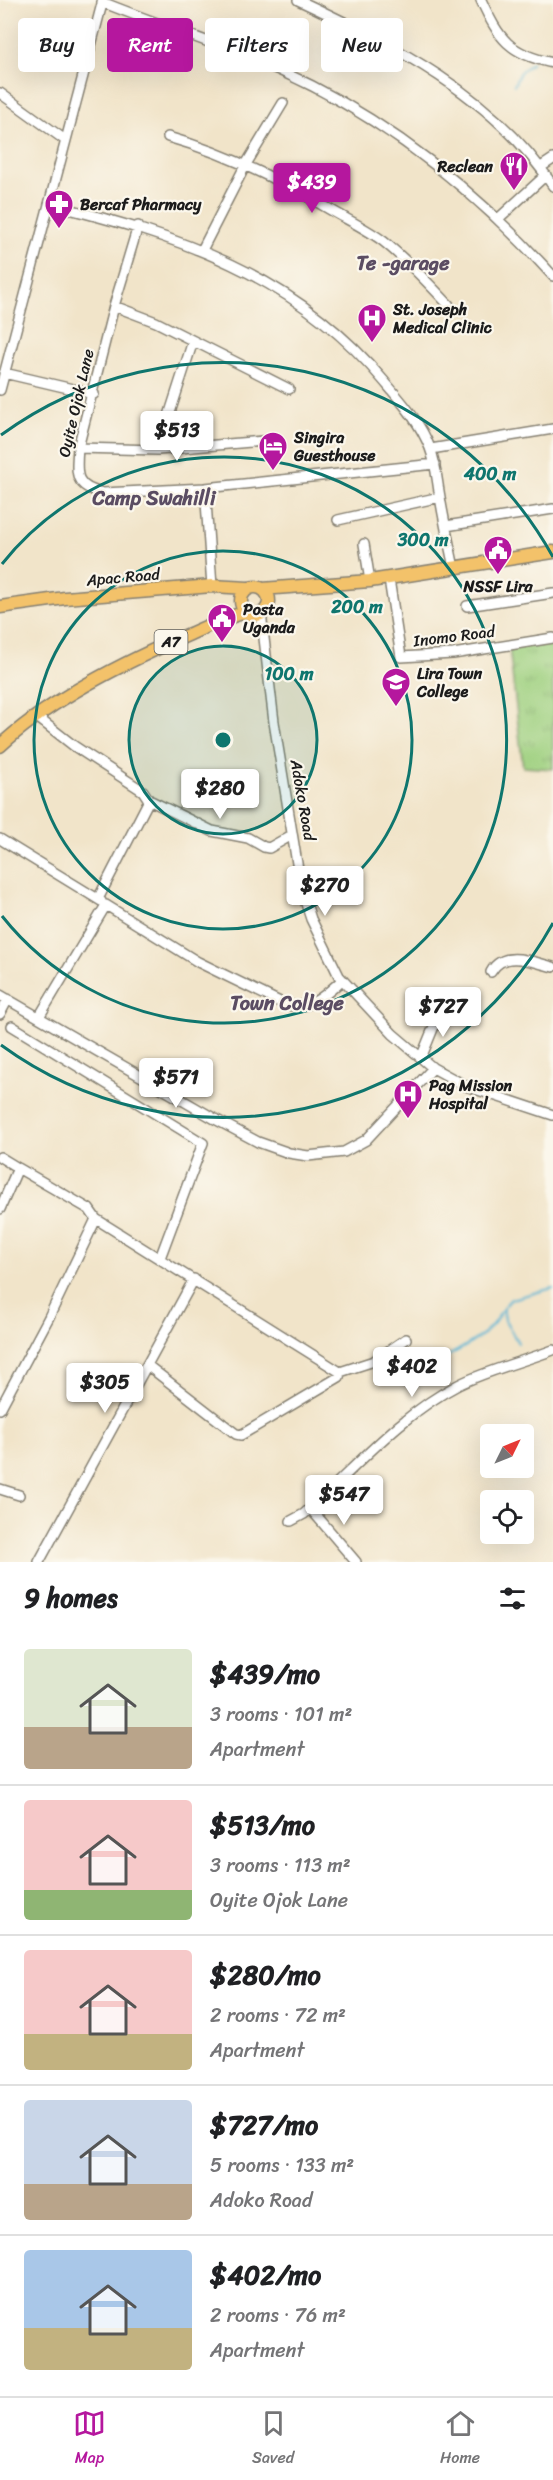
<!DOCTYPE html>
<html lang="en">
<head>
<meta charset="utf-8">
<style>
	body { margin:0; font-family:Sriracha,sans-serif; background:#f2f2f2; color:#202124; height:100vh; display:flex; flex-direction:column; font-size:22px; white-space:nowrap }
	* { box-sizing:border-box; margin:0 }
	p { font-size:20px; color:#757577 }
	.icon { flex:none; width:33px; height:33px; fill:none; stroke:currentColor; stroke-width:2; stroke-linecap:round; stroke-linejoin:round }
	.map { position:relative; height:1562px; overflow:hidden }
	.details { display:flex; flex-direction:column; background:#fff; flex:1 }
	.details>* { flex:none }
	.banner { position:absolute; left:18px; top:18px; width:518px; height:54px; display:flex; gap:12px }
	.needle { width:39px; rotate:47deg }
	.controls { position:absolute; left:480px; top:1424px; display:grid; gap:12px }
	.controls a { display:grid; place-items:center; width:54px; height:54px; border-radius:6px; background:#fff; box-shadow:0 6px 24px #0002; font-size:30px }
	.price { position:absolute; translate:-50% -51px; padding:0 14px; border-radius:6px; background:#fff; color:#222; font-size:20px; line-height:39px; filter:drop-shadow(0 2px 3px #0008) }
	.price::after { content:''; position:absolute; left:50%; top:36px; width:18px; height:14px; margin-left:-9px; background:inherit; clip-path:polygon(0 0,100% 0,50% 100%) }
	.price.active { background:#b5179e; color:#fff }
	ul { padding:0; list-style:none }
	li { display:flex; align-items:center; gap:18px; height:150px; padding:0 24px }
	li+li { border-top:2px solid #e0e0e0 }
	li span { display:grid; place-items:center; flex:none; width:168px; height:120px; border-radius:6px; color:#555 }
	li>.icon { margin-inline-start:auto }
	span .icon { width:72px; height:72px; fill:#fffc; stroke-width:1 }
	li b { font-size:26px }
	h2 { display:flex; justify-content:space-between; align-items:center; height:72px; padding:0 24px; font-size:26px }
	.chip { padding:0 21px; border-radius:6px; background:#fff; box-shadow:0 6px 24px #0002; font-size:21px; line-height:54px }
	.chip.active { background:#b5179e; color:#fff }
	.tab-bar { display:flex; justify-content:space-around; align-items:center; height:84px; border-top:2px solid #e0e0e0; background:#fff; font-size:16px; color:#757577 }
	.tab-bar a { display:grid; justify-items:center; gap:3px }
	.tab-bar .active { color:#b5179e }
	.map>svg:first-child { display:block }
	.park { fill:url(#park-tufts); stroke:#5d764e; stroke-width:1.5 }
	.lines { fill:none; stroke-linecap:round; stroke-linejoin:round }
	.stream { stroke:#58b6d6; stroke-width:2 }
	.minor-casing { stroke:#868072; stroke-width:12 }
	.major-casing { stroke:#868072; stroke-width:15 }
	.minor { stroke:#fff; stroke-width:9 }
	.major { stroke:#f3c26a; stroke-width:12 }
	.ring { fill:none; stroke:#0f766e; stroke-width:3 }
	.labels { text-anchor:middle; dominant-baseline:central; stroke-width:4.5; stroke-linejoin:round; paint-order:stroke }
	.shield { fill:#fbf7ec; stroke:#5f5e5a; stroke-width:1.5 }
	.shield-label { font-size:15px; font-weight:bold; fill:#1c1c1c }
	.poi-label { font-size:16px; font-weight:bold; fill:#1c1c1c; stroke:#fbf7ec; text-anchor:start }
	.street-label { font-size:16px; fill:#1c1c1c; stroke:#fbf7ec }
	.quarter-label { font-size:20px; font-weight:bold; fill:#5b4d63; stroke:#fbf7ec }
	.centre { fill:#0f766e; stroke:#fbf7ec; stroke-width:3 }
	.ring-label { font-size:18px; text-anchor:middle; font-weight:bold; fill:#0f766e; stroke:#fbf7ec; stroke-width:4.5; stroke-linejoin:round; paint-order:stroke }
</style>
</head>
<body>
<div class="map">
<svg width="553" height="1562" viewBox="0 0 553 1562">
	<defs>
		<pattern id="park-tufts" width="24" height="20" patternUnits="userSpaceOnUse" patternTransform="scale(1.5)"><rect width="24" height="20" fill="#9ed07f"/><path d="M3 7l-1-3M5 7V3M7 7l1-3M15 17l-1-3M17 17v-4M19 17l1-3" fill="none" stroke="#88b26d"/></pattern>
	</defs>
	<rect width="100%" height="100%" fill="#fbf7ec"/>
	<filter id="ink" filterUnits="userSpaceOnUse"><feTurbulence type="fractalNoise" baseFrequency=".0167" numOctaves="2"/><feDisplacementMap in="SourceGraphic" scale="12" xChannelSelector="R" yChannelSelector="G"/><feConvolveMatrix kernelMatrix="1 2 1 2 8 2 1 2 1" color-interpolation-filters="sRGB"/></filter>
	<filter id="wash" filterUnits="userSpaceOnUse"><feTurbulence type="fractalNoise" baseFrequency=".008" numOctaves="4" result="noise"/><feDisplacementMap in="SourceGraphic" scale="24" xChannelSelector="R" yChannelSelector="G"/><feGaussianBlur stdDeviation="1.35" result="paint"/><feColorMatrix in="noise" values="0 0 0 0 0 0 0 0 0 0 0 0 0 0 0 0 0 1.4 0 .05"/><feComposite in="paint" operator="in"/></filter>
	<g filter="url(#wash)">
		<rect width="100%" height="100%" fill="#f1e4c9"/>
		<!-- park -->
		<path class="park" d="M553,641V769L523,767L509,647Z"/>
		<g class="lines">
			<!-- stream -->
			<path class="stream" d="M514,85L520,72L532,63
				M518,1343L505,1320L503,1308L511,1299L553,1288
				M443,1359C467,1345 489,1336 502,1310"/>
		</g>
	</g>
	<g filter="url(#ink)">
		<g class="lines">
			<!-- minor casing -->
			<g class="minor-casing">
				<path id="minor" d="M298,0C392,44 495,96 553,186
					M481,0C499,39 509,54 553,63
					M102,2C161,26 223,45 281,71C386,118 476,191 553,276
					M0,93L65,140
					M168,137C225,153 280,180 331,210C348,220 367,229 383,241C407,260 428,283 449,305
					M541,167L553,159
					M49,204C178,236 295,274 384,381C401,401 420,422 430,448C436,463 437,481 440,497C444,521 449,544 454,568
					M499,218L546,175
					M138,226L114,306L78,448C76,474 74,487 103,493L205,488L435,464
					M202,250L245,166L283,103
					M114,306L156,322L289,389
					M4,373L94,394
					M0,390L103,0
					M78,448L158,450L275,440
					M431,449L553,429
					M158,450L193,341
					M205,488L212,586
					M338,520L440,497
					M446,526L553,509
					M364,544L370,581
					M389,579L401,657L453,654L553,638
					M467,606L553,593
					M261,613L274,722L301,888L311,919L339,976L393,1034L433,1068L466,1086L553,1115
					M37,717L74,746L143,791L149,800L98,899
					M149,800L212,831L248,838L264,847L269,848L292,835
					M0,839L101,901
					M491,972C503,949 533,962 553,967
					M0,995L215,1119L258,1142L289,1153L308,1156L344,1152L366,1140L433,1068
					M0,1014L8,999
					M39,1017L106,905L198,962L284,1004C310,1012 324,996 342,980
					M12,1026L203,1143L160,1258
					M421,1058L439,1014L450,1005
					M0,1157L18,1168L0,1209
					M96,1219L340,1372L339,1377L241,1435L236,1434L147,1365
					M340,1372L374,1361L406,1339
					M0,1409L49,1317L96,1219L89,1209L18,1168
					M0,1489L19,1495
					M310,1508L356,1562
					M291,1521L304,1514C354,1470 398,1416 458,1385C488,1370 522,1362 553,1350
					M39,1562L194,1279"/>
			</g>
			<!-- major casing -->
			<g class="major-casing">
				<path id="major" d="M241 601a14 14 0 1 1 28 0a14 14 0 1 1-28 0Z
					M262,589L370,581L553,552
					M0,607L65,598L212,586L248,588
					M0,746C49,700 121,664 183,637C204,628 225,617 247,612"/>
			</g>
			<!-- minor -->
			<use href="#minor" class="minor"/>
			<!-- major -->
			<use href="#major" class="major"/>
		</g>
	</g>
	<!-- distance rings -->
	<circle cx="223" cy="740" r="94" fill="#0f766e" fill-opacity=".12"/>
	<g class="ring">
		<circle cx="223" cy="740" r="94"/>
		<circle cx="223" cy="740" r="189"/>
		<path d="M2 564A283 283 0 1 1 2 916"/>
		<path d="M553 923A377 377 0 0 1 1 1045M1 435A377 377 0 0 1 553 557"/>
	</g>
	<!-- icons -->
	<defs>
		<g id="restaurant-pin" transform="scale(1.5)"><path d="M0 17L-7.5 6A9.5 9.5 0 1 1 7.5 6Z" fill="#b5179e" stroke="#fbf7ec"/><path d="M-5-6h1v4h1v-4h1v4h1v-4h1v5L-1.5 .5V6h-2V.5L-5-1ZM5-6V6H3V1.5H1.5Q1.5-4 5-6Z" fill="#fff"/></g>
		<g id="pharmacy-pin" transform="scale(1.5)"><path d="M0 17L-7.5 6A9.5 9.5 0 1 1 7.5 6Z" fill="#b5179e" stroke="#fbf7ec"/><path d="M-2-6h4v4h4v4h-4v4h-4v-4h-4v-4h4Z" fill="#fff"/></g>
		<g id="hospital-pin" transform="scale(1.5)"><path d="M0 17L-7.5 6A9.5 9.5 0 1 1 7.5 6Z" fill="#b5179e" stroke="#fbf7ec"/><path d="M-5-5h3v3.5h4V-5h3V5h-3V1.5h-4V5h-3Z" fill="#fff"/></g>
		<g id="hotel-pin" transform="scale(1.5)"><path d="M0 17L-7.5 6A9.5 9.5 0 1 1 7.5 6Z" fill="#b5179e" stroke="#fbf7ec"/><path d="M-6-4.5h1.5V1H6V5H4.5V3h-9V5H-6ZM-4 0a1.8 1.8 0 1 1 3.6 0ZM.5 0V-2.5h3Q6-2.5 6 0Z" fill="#fff"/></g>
		<g id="civic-pin" transform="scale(1.5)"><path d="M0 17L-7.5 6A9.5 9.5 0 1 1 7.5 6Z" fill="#b5179e" stroke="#fbf7ec"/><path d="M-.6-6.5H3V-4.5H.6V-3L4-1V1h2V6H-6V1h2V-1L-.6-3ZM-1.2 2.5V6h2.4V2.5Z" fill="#fff"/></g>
		<g id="university-pin" transform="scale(1.5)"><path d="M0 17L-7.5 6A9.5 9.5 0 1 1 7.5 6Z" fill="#b5179e" stroke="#fbf7ec"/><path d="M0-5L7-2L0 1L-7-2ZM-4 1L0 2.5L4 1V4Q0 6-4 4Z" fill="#fff"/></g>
	</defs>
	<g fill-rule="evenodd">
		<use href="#restaurant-pin" x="514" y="166"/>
		<use href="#pharmacy-pin" x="59" y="204"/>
		<use href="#hospital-pin" x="372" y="318"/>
		<use href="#hotel-pin" x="273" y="446"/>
		<use href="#civic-pin" x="498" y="550"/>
		<use href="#civic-pin" x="222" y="618"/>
		<use href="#university-pin" x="396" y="682"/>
		<use href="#hospital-pin" x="408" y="1094"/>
	</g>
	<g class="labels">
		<!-- shield labels -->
		<rect class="shield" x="154.5" y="630" width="33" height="24" rx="4.5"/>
		<g class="shield-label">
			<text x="171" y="642">A7</text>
		</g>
		<!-- poi labels -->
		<g class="poi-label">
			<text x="493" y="166" text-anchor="end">Reclean</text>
			<text x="80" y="204">Bercaf Pharmacy</text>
			<text x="393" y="309">St. Joseph<tspan x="393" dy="18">Medical Clinic</tspan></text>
			<text x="294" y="437">Singira<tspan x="294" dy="18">Guesthouse</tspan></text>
			<text x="498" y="586" text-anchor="middle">NSSF Lira</text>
			<text x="243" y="609">Posta<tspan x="243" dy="18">Uganda</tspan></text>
			<text x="417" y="673">Lira Town<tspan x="417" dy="18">College</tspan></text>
			<text x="429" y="1085">Pag Mission<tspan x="429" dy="18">Hospital</tspan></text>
		</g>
		<!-- street labels -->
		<g class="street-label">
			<text transform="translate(76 403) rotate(-77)">Oyite Ojok Lane</text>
			<text transform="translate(123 577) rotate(-5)">Apac Road</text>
			<text transform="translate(454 636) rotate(-7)">Inomo Road</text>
			<text transform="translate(303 800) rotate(80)">Adoko Road</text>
		</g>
		<!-- quarter labels -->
		<g class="quarter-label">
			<text x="403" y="263">Te -garage</text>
			<text x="154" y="498">Camp Swahilli</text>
			<text x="287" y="1003">Town College</text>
		</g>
	</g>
	<circle cx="223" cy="740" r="9" class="centre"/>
	<g class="ring-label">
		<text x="490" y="480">400 m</text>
		<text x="423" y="546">300 m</text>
		<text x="357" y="613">200 m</text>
		<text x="289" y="680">100 m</text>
	</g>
</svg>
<div class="controls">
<a><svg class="needle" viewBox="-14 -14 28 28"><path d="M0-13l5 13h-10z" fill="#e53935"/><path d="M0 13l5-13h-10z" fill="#757577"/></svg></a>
<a><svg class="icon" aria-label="locate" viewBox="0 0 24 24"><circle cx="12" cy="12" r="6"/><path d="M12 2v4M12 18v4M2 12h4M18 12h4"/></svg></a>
</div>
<b class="price active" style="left:312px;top:214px">$439</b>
<b class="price" style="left:177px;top:462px">$513</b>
<b class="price" style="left:220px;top:820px">$280</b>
<b class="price" style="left:325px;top:917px">$270</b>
<b class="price" style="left:443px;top:1038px">$727</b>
<b class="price" style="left:176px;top:1109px">$571</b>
<b class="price" style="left:412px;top:1398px">$402</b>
<b class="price" style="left:105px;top:1414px">$305</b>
<b class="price" style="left:344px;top:1526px">$547</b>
<div class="banner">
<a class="chip">Buy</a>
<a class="chip active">Rent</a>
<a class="chip">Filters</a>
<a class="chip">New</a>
</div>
</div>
<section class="details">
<h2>9 homes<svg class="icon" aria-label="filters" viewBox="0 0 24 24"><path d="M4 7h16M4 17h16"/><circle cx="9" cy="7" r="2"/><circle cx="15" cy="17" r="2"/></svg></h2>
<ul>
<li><span style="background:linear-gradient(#dfe7d0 65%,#b9a48a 0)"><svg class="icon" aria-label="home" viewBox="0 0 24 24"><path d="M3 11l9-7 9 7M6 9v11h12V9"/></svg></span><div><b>$439/mo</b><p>3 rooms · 101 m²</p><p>Apartment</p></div></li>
<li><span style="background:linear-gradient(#f6c9c9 75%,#8fb573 0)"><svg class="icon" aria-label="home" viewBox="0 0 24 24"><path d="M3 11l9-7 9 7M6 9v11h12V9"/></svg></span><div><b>$513/mo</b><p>3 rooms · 113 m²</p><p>Oyite Ojok Lane</p></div></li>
<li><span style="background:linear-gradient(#f6c9c9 70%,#c2b280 0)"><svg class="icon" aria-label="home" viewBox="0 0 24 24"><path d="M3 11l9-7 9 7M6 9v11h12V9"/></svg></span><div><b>$280/mo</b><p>2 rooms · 72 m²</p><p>Apartment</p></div></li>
<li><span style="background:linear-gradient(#c9d6e8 70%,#b9a48a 0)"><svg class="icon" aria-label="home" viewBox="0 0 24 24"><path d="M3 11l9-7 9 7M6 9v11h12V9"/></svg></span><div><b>$727/mo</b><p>5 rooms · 133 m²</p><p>Adoko Road</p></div></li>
<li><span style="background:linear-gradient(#a9c7e8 65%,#c2b280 0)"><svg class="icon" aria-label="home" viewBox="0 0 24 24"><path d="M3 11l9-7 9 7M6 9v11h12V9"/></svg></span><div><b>$402/mo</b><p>2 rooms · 76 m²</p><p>Apartment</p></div></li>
</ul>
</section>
<nav class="tab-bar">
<a class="active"><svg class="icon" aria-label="map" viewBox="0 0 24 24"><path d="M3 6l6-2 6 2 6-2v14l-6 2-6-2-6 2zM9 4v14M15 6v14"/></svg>Map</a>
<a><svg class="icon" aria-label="saved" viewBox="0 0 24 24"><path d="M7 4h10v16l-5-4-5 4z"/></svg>Saved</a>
<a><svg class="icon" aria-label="home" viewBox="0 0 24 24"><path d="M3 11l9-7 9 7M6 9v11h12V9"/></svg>Home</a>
</nav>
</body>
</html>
